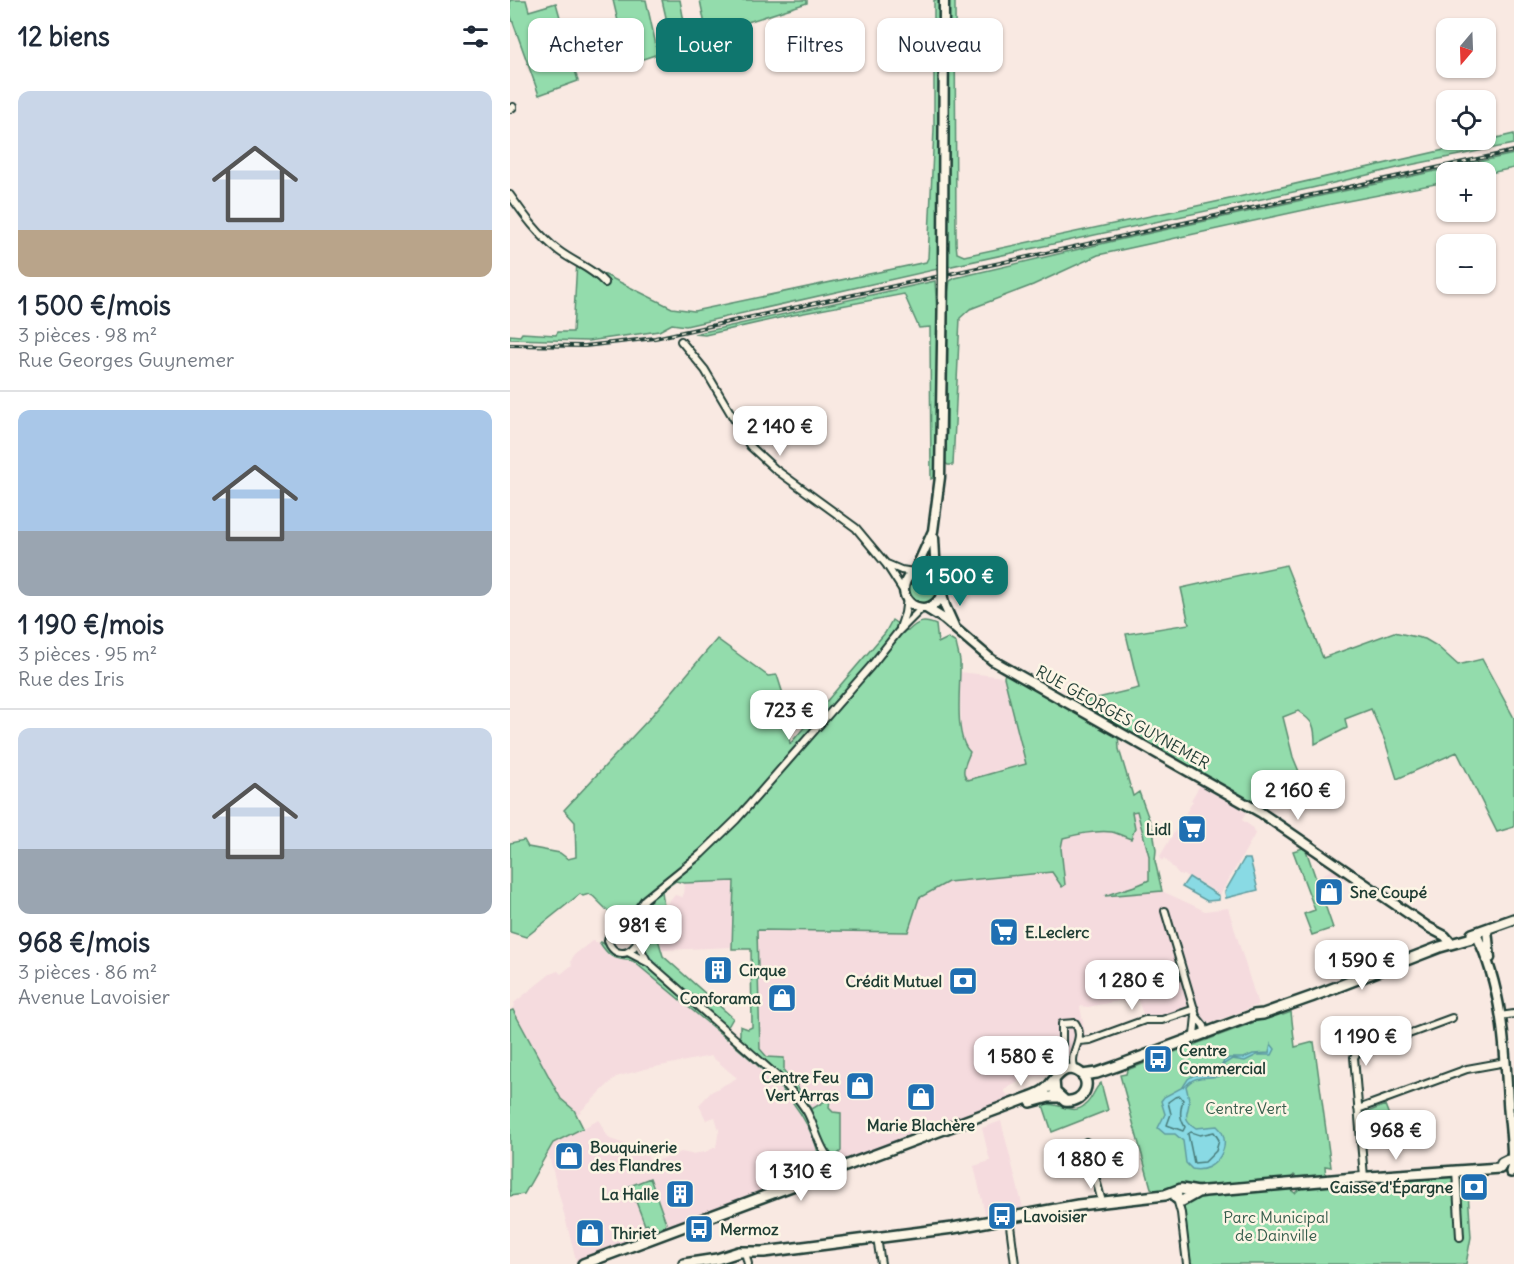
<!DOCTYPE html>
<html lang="fr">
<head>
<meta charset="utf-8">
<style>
	body { margin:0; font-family:Delius,sans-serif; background:#f6f6f7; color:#1f2937; height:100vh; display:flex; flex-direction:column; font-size:22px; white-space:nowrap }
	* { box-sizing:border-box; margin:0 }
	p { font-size:20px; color:#747a83 }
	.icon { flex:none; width:33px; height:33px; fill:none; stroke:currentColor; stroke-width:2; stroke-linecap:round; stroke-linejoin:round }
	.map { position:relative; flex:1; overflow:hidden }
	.side { display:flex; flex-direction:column; background:#fff; width:510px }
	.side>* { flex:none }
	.hud { position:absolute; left:18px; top:18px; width:570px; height:54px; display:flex; gap:12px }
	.needle { width:39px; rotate:199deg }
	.buttons { position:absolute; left:926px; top:18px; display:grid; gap:12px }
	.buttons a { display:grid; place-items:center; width:60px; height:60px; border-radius:12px; background:#fff; box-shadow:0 2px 4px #0004; font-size:30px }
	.price { position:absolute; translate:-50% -51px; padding:0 14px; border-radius:12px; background:#fff; color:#222; font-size:20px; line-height:39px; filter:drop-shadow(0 2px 3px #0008) }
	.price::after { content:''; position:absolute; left:50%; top:36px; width:18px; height:14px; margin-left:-9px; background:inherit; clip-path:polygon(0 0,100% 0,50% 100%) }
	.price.current { background:#0f766e; color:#fff }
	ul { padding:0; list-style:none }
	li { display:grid; align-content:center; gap:12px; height:318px; padding:0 18px }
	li+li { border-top:2px solid #e0e1e3 }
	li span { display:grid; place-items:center; height:186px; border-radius:12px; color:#555 }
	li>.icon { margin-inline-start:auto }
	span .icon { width:108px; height:108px; fill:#fffc; stroke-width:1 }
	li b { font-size:26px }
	h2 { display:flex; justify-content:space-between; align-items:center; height:72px; padding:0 18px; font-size:26px }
	.chip { padding:0 21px; border-radius:12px; background:#fff; box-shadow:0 2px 4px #0004; font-size:21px; line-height:54px }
	.chip.current { background:#0f766e; color:#fff }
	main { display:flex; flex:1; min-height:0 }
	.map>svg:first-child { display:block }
	.built { fill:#f5dbde }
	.green { fill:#93dcac; stroke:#598c70; stroke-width:1.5 }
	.water { fill:#89dae4; stroke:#5f9b9e; stroke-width:1.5 }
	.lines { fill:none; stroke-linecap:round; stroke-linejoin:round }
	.shore { stroke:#497c7a; stroke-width:1.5 }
	.stream { stroke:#5f9b9e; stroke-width:1.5 }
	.minor-casing { stroke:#1f3d34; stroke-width:10 }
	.tertiary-casing { stroke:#1f3d34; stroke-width:13 }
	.secondary-casing { stroke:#1f3d34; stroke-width:14 }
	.minor { stroke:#fcf5e5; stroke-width:6 }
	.tertiary { stroke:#fcf5e5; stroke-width:8 }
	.secondary { stroke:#fcf5e5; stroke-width:9 }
	.rail-casing { stroke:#1f3d34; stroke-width:4 }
	.rail { stroke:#fcf5e5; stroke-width:1.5; stroke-dasharray:4.5; stroke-linecap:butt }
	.tertiary-bridge-casing { stroke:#1f3d34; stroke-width:13; stroke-linecap:butt }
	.tertiary-bridge { stroke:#fcf5e5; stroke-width:8 }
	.labels { text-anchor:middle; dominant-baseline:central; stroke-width:5; stroke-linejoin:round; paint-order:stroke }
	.street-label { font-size:16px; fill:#1f3d34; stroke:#fcf5e5 }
	.poi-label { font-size:16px; font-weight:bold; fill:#1f3d34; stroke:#fcf5e5; text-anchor:start }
	.park-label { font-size:16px; fill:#365d4c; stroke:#fcf5e5 }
</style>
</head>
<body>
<main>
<section class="side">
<h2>12 biens<svg class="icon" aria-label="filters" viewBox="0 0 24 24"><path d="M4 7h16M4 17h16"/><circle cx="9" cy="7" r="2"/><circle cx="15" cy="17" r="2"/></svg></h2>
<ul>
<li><span style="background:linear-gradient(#c9d6e8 75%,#b9a48a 0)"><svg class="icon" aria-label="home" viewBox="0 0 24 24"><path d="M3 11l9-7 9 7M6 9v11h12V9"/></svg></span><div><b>1 500 €/mois</b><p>3 pièces · 98 m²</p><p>Rue Georges Guynemer</p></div></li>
<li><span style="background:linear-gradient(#a9c7e8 65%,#9aa5b1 0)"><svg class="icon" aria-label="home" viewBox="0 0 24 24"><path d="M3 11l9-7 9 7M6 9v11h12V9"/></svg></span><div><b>1 190 €/mois</b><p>3 pièces · 95 m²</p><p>Rue des Iris</p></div></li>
<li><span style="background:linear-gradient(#c9d6e8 65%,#9aa5b1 0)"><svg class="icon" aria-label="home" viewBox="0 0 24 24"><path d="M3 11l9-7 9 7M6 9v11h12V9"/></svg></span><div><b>968 €/mois</b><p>3 pièces · 86 m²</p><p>Avenue Lavoisier</p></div></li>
</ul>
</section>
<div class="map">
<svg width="1004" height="1264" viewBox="0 0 1004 1264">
	<rect width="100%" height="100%" fill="#f9e9e2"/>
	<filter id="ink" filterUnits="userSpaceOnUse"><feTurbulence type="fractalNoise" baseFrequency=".0167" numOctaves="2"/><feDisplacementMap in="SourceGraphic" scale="12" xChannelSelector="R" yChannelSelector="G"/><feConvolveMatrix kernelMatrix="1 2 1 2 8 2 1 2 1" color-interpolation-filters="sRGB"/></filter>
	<g filter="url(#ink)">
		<!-- built -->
		<path class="built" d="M449,672L494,677L516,764L484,771L480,774L457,781L454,777L453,773L460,752L455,747L451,730Z
			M690,785L736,812L732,820L742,827L745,834L710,895L683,878L669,874L654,858L652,861L650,856L683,801L681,800Z
			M627,811L639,856V880L629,886L608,890L597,895L652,891L695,911L718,908L748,1005L701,1023L696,1022L691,1015L686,1016L685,1010L652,1020H635L628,1000L615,1003L613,1000L578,1007L570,1006L576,1040L575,1045L569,1052L567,1060L544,1061L534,1076L508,1077V1082L494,1090L497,1095L513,1094L516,1102L340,1167L335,1160L329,1158L328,1154L331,1150V1113L323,1112L319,1108L320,1099L302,1110L285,1083L274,1071V1058L257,1057L249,1049L247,930L398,932L409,898L438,882L542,872L552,826Z
			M829,866L838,872L834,880L826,883L831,900L815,905L806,878Z
			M224,881L222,947L153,950L145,929V907H158V902L165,895L173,897L174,883Z
			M82,941L90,943L98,955L105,959L123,960L265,1081L289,1111L301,1133L310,1160L306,1171L297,1175L282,1169L276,1171L281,1189L79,1264H68L66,1260L38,1152L43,1143L89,1120L94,1131L100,1139L115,1144L133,1147L141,1163L171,1152L181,1154L195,1152L206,1147L209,1130L205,1117L196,1120L189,1105L201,1092L227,1078L201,1056L135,1069L106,1077L67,1115L51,1099L2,1008L5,1005L4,1003L40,974L48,971L51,974L62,965L61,961L64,955Z
			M491,1121L515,1216L477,1222L464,1166L480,1161L472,1128Z"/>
		<!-- green -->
		<path class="green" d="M0,0H16L19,11L46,3L68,81L29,95L0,14Z
			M103,0H136L148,54L118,64Z
			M152,0H170L178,43L163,48Z
			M190,0H297V3L197,35Z
			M424,0H445L446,243L447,253L454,256L724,198L1004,134V144L900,165L802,188L437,267L438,141L429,142L431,171L428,269L176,326L162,324L149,331L78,341L0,339V335L10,336L12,333L46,335L48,332H63L67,261L162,308L184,311L416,262L418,258L424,129Z
			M1004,154V168L975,174L936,172V182L822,204L588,255L523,285L460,309L450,318L443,465H438L434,462L437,431L438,293L440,281L445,278L608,240Z
			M425,281L428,331L426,464L425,477L421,479L420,329V327L409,328L394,294L278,316L195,335L184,334Z
			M776,565L813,658L884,632L915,639L927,646L948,665L972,659L1004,718V827L987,832L947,752L887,779L875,741L861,709L835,719L837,728L805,744C805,726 804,722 788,711L773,717L783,757L795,786L753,803L750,812L608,732L609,749L623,796L629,792L643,830L646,850L645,861L652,891L595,896C610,889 625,888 639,880V856L627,811L622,812L625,828L621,839C614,837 608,833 602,832C586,830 568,834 553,838L551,848L555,885L552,887L542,872L438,882L409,898L398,932L247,930L250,1049L257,1057L274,1058V1071L285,1083L302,1109L320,1098L319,1108L323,1112L331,1113V1151L328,1154L329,1157L339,1165L334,1167L316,1156L311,1171H306C312,1160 308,1152 304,1140C288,1099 256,1072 224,1045L230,1035V1026L238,1029L242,1027L241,949H222L224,881L174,883L166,881L152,891L154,907L146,908L145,929L153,956L223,1018L219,1025L215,1028L137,957L122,928L124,913H119L111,920L106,919L83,896L79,894L73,896L70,894L16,937L0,932V843L14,840L18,847L50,853L58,859L66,857L65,822L54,810L138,720L207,639L258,676L267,675L273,694L280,744L375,633L382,620L398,631C408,621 414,620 426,625L428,643L438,638L446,643C447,649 449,655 450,661C451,684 443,736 460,752C457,761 449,773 458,780C477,775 495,769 516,764L494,677L496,669L563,706L567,703L629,688L616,634L679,624L671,588Z
			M398 589a14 14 0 1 1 28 0a14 14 0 1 1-28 0Z
			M793,848L796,850L823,928L802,935L794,914L805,910L783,851Z
			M91,942L96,945L102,952L109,956L129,959L218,1036L217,1039L123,961C105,958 101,960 90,943Z
			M3,1010L51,1099L64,1110L73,1128L43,1143L14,1194L0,1196V1011Z
			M781,1012L785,1047L804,1042L821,1167L815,1166L816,1178L791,1181L784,1175L777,1182L651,1191H646L641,1188L610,1075L616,1074L617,1070L638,1062L650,1060L651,1057L769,1013L773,1015Z
			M591,1083L598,1110L542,1132L533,1105C548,1100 562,1118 576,1104C583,1098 584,1089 591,1083Z
			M875,1105L887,1136L855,1139V1113Z
			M931,1176L957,1177L961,1237L956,1264H681L674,1209L675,1202L685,1196L778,1188L785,1193L791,1187L821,1185L822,1187L931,1178Z
			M140,1178L156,1223L155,1226L140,1230L138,1224L135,1225L120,1186Z"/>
		<!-- water -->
		<path class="water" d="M734,859H740L748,890L716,898L715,892Z
			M679,877L709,896V900L697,901L672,887Z
			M761,1044L765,1049L762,1055H747L735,1061L722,1059L714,1064L710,1076C697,1079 685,1074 676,1086C677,1091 679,1097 679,1101C679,1115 670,1117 686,1128L707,1126C726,1143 705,1175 682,1169L676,1163L673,1141L665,1134H655L648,1128L655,1114L651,1101L654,1097L673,1087L678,1079L684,1075H707L714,1061L719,1058H734L743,1054L759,1053Z"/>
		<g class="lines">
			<!-- shore -->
			<path class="shore" d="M665,1097L670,1096L673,1100C670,1111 669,1117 675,1127L673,1131L657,1125L661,1114L658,1102Z
				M704,1132L709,1140L706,1151L695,1162L684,1163L678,1134L681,1132L690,1135Z"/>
			<!-- stream -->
			<path class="stream" d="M135,952L159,977
				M183,998L216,1027
				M229,1038L275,1079L289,1095"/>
			<!-- minor casing -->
			<g class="minor-casing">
				<path id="minor" d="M0,109L3,107
					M0,195C14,215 29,236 49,251C65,263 82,268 95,283
					M171,341L195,370L240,446L265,469L346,528L376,564L394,592
					M377,564L391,570L404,572
					M390,628L395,613L397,598
					M655,911L686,1016L694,1026L696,1035
					M111,924L125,913L135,899L191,854L226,820L361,666L388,632L412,608
					M122,928L111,924L101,929L98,941C100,946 102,950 107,952C117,956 128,947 127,937C126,927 126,937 122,928C121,923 123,917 125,913
					M127,942L137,961
					M118,952L139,963L268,1077C278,1087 288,1098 296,1110C307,1128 310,1161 333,1167
					M990,1016L1004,1014
					M682,1038L684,1035L686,1016
					M569,1041L580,1040L635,1020H652L685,1009
					M552,1071V1024L565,1023C577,1040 557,1051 565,1071
					M848,1109L957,1069L996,1062
					M576,1142L592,1202
					M946,1170L950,1237
					M307,1177L313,1167L316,1155
					M854,1177L844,1057L847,1053L942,1018
					M667,1199L671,1213L677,1264
					M499,1218L505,1264
					M367,1237L371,1264
					M235,1252L238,1264"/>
			</g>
			<!-- tertiary casing -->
			<g class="tertiary-casing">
				<path id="tertiary" d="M433,270L434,0
					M424,538L426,575
					M394 589a19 19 0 1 1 38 0a19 19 0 1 1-38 0Z
					M405,571L423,531L430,477L433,280
					M432,594L435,606L444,626
					M416,608L434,619L482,660L750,812L918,927L935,936L941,943
					M977,930L980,958
					M966,934C992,986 995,1045 998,1102C999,1122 1003,1143 1002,1163"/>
			</g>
			<!-- secondary casing -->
			<g class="secondary-casing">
				<path id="secondary" d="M962,934L1004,919
					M572,1075L587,1073L607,1066L744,1015L753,1014L801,997L930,947L962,938L966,934
					M521,1102L539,1097H549
					M990,1168L992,1163L998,1160L1003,1165L1001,1172
					M667,1191L666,1198L672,1201L688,1192L695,1191L845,1178L990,1168
					M73,1264L520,1097C526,1095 532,1093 537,1088C545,1080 552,1064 567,1071C585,1080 574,1104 555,1101L545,1092L544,1080
					M174,1264L207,1259L229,1252H254L443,1228L568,1205L655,1195L671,1189L688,1192"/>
			</g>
			<!-- minor -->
			<use href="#minor" class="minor"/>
			<!-- tertiary -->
			<use href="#tertiary" class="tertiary"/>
			<!-- secondary -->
			<use href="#secondary" class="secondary"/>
			<!-- rail casing -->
			<g class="rail-casing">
				<path id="rail" d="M0,345L75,346L145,338L1004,151"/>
			</g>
			<!-- rail -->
			<use href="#rail" class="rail"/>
			<!-- tertiary-bridge casing -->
			<g class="tertiary-bridge-casing">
				<path id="tertiary-bridge" d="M433,280V270"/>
			</g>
			<!-- tertiary-bridge -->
			<use href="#tertiary-bridge" class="tertiary-bridge"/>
		</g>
	</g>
	<!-- icons -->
	<defs>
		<g id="supermarket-square" transform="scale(1.5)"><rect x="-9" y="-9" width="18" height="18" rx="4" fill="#1f6fb2" stroke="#fcf5e5"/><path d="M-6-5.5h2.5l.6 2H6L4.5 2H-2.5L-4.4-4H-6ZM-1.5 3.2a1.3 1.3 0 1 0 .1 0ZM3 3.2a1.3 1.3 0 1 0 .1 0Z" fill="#fff"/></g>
		<g id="shop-square" transform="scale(1.5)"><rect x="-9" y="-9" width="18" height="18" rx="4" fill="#1f6fb2" stroke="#fcf5e5"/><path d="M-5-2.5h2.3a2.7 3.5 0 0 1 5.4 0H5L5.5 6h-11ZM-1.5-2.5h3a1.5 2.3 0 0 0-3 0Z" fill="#fff"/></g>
		<g id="building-square" transform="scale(1.5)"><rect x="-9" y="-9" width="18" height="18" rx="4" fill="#1f6fb2" stroke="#fcf5e5"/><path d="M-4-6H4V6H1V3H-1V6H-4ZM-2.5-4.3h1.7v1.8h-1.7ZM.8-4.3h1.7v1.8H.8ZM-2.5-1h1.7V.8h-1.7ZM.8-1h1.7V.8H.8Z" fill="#fff"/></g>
		<g id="bank-square" transform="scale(1.5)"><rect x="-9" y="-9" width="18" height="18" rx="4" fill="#1f6fb2" stroke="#fcf5e5"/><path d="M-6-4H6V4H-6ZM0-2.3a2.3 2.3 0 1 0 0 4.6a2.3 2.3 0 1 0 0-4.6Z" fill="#fff"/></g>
		<g id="bus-square" transform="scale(1.5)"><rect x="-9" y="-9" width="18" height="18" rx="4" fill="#1f6fb2" stroke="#fcf5e5"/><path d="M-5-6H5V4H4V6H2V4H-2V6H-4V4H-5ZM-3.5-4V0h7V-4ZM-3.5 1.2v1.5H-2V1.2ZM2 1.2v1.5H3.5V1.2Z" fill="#fff"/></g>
	</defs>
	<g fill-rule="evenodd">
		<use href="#supermarket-square" x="682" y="829"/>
		<use href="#shop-square" x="819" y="892"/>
		<use href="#supermarket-square" x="494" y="932"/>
		<use href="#building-square" x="208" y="970"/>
		<use href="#bank-square" x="453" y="981"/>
		<use href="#shop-square" x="272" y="998"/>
		<use href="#bus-square" x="648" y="1059"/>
		<use href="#shop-square" x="350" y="1086"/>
		<use href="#shop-square" x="411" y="1097"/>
		<use href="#shop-square" x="59" y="1156"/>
		<use href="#bank-square" x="964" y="1187"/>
		<use href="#building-square" x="170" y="1194"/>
		<use href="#bus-square" x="492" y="1216"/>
		<use href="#bus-square" x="189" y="1229"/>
		<use href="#shop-square" x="80" y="1233"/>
	</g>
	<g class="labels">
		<!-- street labels -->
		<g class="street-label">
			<text transform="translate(613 717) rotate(29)">RUE GEORGES GUYNEMER</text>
		</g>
		<!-- poi labels -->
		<g class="poi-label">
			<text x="661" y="829" text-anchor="end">Lidl</text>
			<text x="840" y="892">Sne Coupé</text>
			<text x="515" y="932">E.Leclerc</text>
			<text x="229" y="970">Cirque</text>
			<text x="432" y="981" text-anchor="end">Crédit Mutuel</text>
			<text x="251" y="998" text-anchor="end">Conforama</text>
			<text x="669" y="1050">Centre<tspan x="669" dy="18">Commercial</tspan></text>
			<text x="329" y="1077" text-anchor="end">Centre Feu<tspan x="329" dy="18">Vert Arras</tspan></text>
			<text x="411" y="1125" text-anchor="middle">Marie Blachère</text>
			<text x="80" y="1147">Bouquinerie<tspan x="80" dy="18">des Flandres</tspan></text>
			<text x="943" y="1187" text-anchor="end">Caisse d'Épargne</text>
			<text x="149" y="1194" text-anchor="end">La Halle</text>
			<text x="513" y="1216">Lavoisier</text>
			<text x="210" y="1229">Mermoz</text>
			<text x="101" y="1233">Thiriet</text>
		</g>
		<!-- park labels -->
		<g class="park-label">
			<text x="736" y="1108">Centre Vert</text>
			<text x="766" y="1217">Parc Municipal<tspan x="766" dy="18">de Dainville</tspan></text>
		</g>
	</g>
</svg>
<div class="buttons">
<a><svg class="needle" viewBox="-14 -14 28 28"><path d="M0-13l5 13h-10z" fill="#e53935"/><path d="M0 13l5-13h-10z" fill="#747a83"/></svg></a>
<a><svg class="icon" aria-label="locate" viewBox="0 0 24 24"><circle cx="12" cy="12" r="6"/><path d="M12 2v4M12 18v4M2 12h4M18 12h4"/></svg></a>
<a>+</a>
<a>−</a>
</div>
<b class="price" style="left:270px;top:457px">2 140 €</b>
<b class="price current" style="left:450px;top:607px">1 500 €</b>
<b class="price" style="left:279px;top:741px">723 €</b>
<b class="price" style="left:788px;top:821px">2 160 €</b>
<b class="price" style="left:133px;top:956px">981 €</b>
<b class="price" style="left:852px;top:991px">1 590 €</b>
<b class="price" style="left:622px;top:1011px">1 280 €</b>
<b class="price" style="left:856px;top:1067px">1 190 €</b>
<b class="price" style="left:511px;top:1087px">1 580 €</b>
<b class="price" style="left:886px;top:1161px">968 €</b>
<b class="price" style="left:581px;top:1190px">1 880 €</b>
<b class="price" style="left:291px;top:1202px">1 310 €</b>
<div class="hud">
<a class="chip">Acheter</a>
<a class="chip current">Louer</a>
<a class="chip">Filtres</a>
<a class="chip">Nouveau</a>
</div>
</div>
</main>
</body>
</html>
